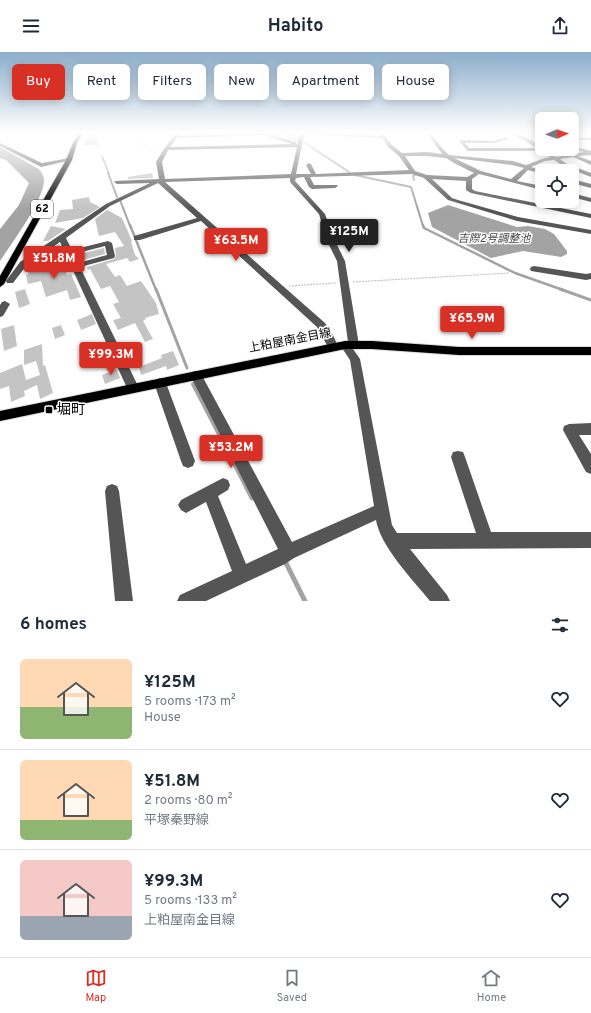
<!DOCTYPE html>
<html lang="en">
<head>
<meta charset="utf-8">
<style>
	body { margin:0; font-family:Overpass,"Noto Sans JP",sans-serif; background:#f6f6f7; color:#1f2937; height:100vh; display:flex; flex-direction:column; font-size:15px; white-space:nowrap }
	* { box-sizing:border-box; margin:0 }
	p { font-size:13px; color:#747a83 }
	.icon { flex:none; width:22px; height:22px; fill:none; stroke:currentColor; stroke-width:2; stroke-linecap:round; stroke-linejoin:round }
	.map { position:relative; height:549px; overflow:hidden }
	.drawer { display:flex; flex-direction:column; background:#fff; flex:1 }
	.drawer>* { flex:none }
	.guide { position:absolute; left:12px; top:12px; width:567px; height:36px; display:flex; gap:8px }
	.needle { width:26px; rotate:88deg }
	.tools { position:absolute; left:535px; top:60px; display:grid; gap:8px }
	.tools a { display:grid; place-items:center; width:44px; height:44px; border-radius:6px; background:#fff; box-shadow:0 2px 10px #0003; font-size:20px }
	.price { position:absolute; translate:-50% -34px; padding:0 9px; border-radius:4px; background:#d93025; color:#fff; font-size:13px; line-height:26px; filter:drop-shadow(0 1px 2px #0008) }
	.price::after { content:''; position:absolute; left:50%; top:24px; width:12px; height:9px; margin-left:-6px; background:inherit; clip-path:polygon(0 0,100% 0,50% 100%) }
	.price.current { background:#222; color:#fff }
	ul { padding:0; list-style:none }
	li { display:flex; align-items:center; gap:12px; height:100px; padding:0 20px }
	li+li { border-top:1px solid #e0e1e3 }
	li span { display:grid; place-items:center; flex:none; width:112px; height:80px; border-radius:6px; color:#555 }
	li>.icon { margin-inline-start:auto }
	span .icon { width:48px; height:48px; fill:#fffc; stroke-width:1 }
	li b { font-size:17px }
	h2 { display:flex; justify-content:space-between; align-items:center; height:48px; padding:0 20px; font-size:17px }
	.chip { padding:0 14px; border-radius:6px; background:#fff; box-shadow:0 2px 10px #0003; font-size:14px; line-height:36px }
	.chip.current { background:#d93025; color:#fff }
	header { display:flex; justify-content:space-between; align-items:center; height:52px; padding:0 20px; background:#fff; font-size:18px; font-weight:700 }
	.tabs { display:flex; justify-content:space-around; align-items:center; height:56px; border-top:1px solid #e0e1e3; background:#fff; font-size:11px; color:#747a83 }
	.tabs a { display:grid; justify-items:center; gap:2px }
	.tabs .current { color:#d93025 }
	.map>svg:first-child { display:block }
	.water { fill:#a3a3a3 }
	.lines { fill:none; stroke-linecap:round; stroke-linejoin:round }
	.stream-far5 { stroke:#a3a3a3; stroke-width:1.5 }
	.stream-far4 { stroke:#a3a3a3; stroke-width:2 }
	.stream-far3 { stroke:#a3a3a3; stroke-width:2.5 }
	.stream-far2 { stroke:#a3a3a3; stroke-width:3 }
	.stream-far1 { stroke:#a3a3a3; stroke-width:4 }
	.stream { stroke:#a3a3a3; stroke-width:5 }
	.building { fill:#c4c4c4 }
	.major-casing { stroke:#dbdbdb; stroke-width:2 }
	.path { stroke:#777; stroke-width:1; stroke-dasharray:0.5 1; stroke-linecap:butt }
	.minor { fill:#555; fill-rule:evenodd }
	.major { fill:#000; fill-rule:evenodd }
	.poi-dot { fill:#000; stroke:#fff; stroke-width:1.5 }
	.labels { text-anchor:middle; dominant-baseline:central; stroke-width:3; stroke-linejoin:round; paint-order:stroke }
	.shield { fill:#fff; stroke:#4c4c4c; stroke-width:1 }
	.shield-label { font-size:11px; font-weight:bold; fill:#000 }
	.far-water-label { font-size:11px; font-style:italic; fill:#444; stroke:#fff }
	.street-label { font-size:12px; fill:#000; stroke:#fff }
	.near-poi-label { font-size:14px; fill:#000; stroke:#fff; text-anchor:start }
</style>
</head>
<body>
<header><svg class="icon" aria-label="menu" viewBox="0 0 24 24"><path d="M4 6h16M4 12h16M4 18h16"/></svg>Habito<svg class="icon" aria-label="share" viewBox="0 0 24 24"><path d="M12 15V3M7 8l5-5 5 5M5 13v7h14v-7"/></svg></header>
<div class="map">
<svg width="591" height="549" viewBox="0 0 591 549">
	<rect width="100%" height="100%" fill="#fff"/>
	<!-- water -->
	<path class="water" d="M0,95L39,117C42,121 44,124 44,129C43,149 12,191 0,209V177L19,153L29,131L6,108L0,106Z
		M448,153L517,175L528,174L545,177L554,182L567,199V202L561,205L555,204L523,199L491,206L432,175L428,161Z"/>
	<g class="lines">
		<!-- stream-far5 -->
		<path class="stream-far5" d="M270,81L295,87
			M282,81L293,83L349,120
			M102,104L109,122"/>
		<!-- stream-far4 -->
		<path class="stream-far4" d="M108,121L117,145
			M355,123L411,135L423,174
			M414,128L413,124L415,123
			M120,148L130,174"/>
		<!-- stream-far3 -->
		<path class="stream-far3" d="M130,173L156,238
			M423,173L424,176L515,221L563,238"/>
		<!-- stream-far2 -->
		<path class="stream-far2" d="M156,237L187,316
			M560,237L591,248"/>
		<!-- stream-far1 -->
		<path class="stream-far1" d="M193,332L239,421"/>
		<!-- stream -->
		<path class="stream" d="M239,420L252,446
			M285,509L305,549"/>
	</g>
	<!-- building -->
	<path class="building" d="M88,82L97,85L99,93H83Z
		M559,97H570L577,100L556,103L547,98Z
		M152,121L153,126L128,127V125Z
		M89,145L90,150L100,155L83,166L55,171L60,158L73,157L72,148Z
		M107,158L122,166L132,189L131,190L135,203L139,207L130,210L127,206L106,212L115,225L120,223L127,234L141,229L156,251L159,262L145,266L146,267L143,269L153,287L145,290L135,271L118,278L113,268L121,266L113,252L119,250L110,234L101,237L90,217L88,218L87,215L114,207L116,204L115,196L124,194L115,180L99,184L95,167Z
		M51,174L66,177L48,189H43Z
		M59,192L64,203L55,205L51,198Z
		M104,196L105,202L83,208L80,202Z
		M61,207L67,223L71,222L81,245L70,248L67,238L46,245L41,229L28,232L26,223L29,222L26,216L27,215L33,213L37,220L55,215L54,209Z
		M25,237L30,252L19,256L15,240Z
		M92,262L96,272L81,278L77,268Z
		M14,273L17,294L4,299L1,277Z
		M61,273L65,283L55,287L52,276Z
		M42,292L43,314L45,313L53,341L40,347L37,333L24,339L25,344L11,350L9,334L0,337V321L22,312L26,328L40,323L36,309L24,313V298Z
		M173,299L179,313L167,318L166,314L141,323L139,315L162,306L161,303Z
		M117,317L120,326L105,332L102,323Z"/>
	<g class="lines">
		<!-- major casing -->
		<g class="major-casing">
			<path id="major" d="M79,81H83L77,91L72,108L4,232L0,235V224L66,108L73,91Z
				M345,289H372L459,295H591V303H459L372,297H345L0,369V359Z"/>
		</g>
		<!-- path -->
		<path class="path" d="M133,81V85L156,102
			M287,81L295,82
			M353,230L509,221
			M289,234L336,231"/>
		<!-- minor -->
		<path class="minor" d="M176,81H180L179,84L266,81L296,90V92H297L300,81L380,84L379,81H383L392,93L402,101L427,100L442,102L427,81H431L441,95L449,103L513,109L526,113L542,107L550,105L540,99H468L459,89L461,88L494,89L506,85L508,87L494,91H465L469,96H536L524,88L509,81C522,81 532,89 542,95V97L556,105L584,100L572,97V94L591,99V103L578,104L591,109V113L573,105L560,107L567,112L591,121V125L563,114L554,108L545,109L531,115L544,119H542V122L528,118L517,129L542,134V138L479,122L472,127V137L475,139L591,162V166L471,141L466,138V129L432,127L452,146L458,148L518,165L591,178V182L517,169L448,148L424,126L412,122L310,125L314,133H337L338,134L335,136L312,137L309,135L304,125L296,126L295,129L325,162L334,187L345,209L359,293L358,296L353,297L360,307L392,473L397,481H476L451,405L453,400L458,399L463,400L465,405L491,480H591V496L410,497L447,543L450,549H430C413,528 380,494 376,468L294,506L285,512L206,549H177L180,543L232,519L206,450L186,461L181,458L178,453L181,448L223,426L228,428L230,433L228,438L218,444L246,512L278,497L190,323L192,320L196,319L200,320L292,490L374,454L350,308L340,293L341,290H348L337,209L326,187L319,162L290,130V126L165,130L325,271L331,279L338,294L337,297H329L317,275L201,169L140,188H134V184L197,166L158,131L110,154L66,186L72,198L108,189L112,191L115,204L114,206L80,215L139,336L137,339L133,341L129,339L127,336L60,190L26,214L13,231H7L6,229L20,210L106,152L150,131L117,132L114,130L115,129L159,127L156,110L164,97ZM304,82L382,86L388,95L399,104L409,118L316,122L311,112L309,111L306,113L311,122H296ZM264,83L292,92L170,95L177,86ZM297,95L291,122L165,127L162,110L168,98ZM405,104H427L446,106L454,111L474,121L467,125L427,123L415,119ZM454,106L512,113L524,116L511,127L481,119ZM105,194L107,203L78,211L74,202Z
			M572,86H591V88H572Z
			M0,91L42,111L69,106L72,108L41,115L0,94Z
			M572,127L591,132V136L572,131Z
			M572,141L591,146V150L572,145Z
			M534,214L586,222L591,221V227L586,228L531,219L530,217L531,215Z
			M5,249L10,252L3,264L0,265V253L2,250Z
			M160,326L164,328L166,331L195,409L193,414L188,416L183,414L181,409L154,331L156,328Z
			M591,371V383H579L591,402V422L586,420L563,378L564,374L569,372Z
			M112,432L117,434L119,439L133,549H115L105,439L107,434Z"/>
		<!-- major -->
		<use href="#major" class="major"/>
	</g>
	<!-- sky -->
	<linearGradient id="sky" x2="0" y2="1"><stop stop-color="#8cadcc"/><stop offset="0.51" stop-color="#fff"/><stop offset="1" stop-color="#fff" stop-opacity="0"/></linearGradient>
	<rect width="591" height="158" fill="url(#sky)"/>
	<!-- markers -->
	<rect class="poi-dot" x="45" y="354" width="8" height="8" rx="2"/>
	<g class="labels">
		<!-- shield labels -->
		<rect class="shield" x="31" y="148" width="22" height="18" rx="3"/>
		<g class="shield-label">
			<text x="42" y="157">62</text>
		</g>
		<!-- far-water labels -->
		<g class="far-water-label">
			<text x="494" y="187">吉際2号調整池</text>
		</g>
		<!-- street labels -->
		<g class="street-label">
			<text transform="translate(290 289) rotate(-11)">上粕屋南金目線</text>
		</g>
		<!-- near-poi labels -->
		<g class="near-poi-label">
			<text x="57" y="358">堀町</text>
		</g>
	</g>
</svg>
<div class="tools">
<a><svg class="needle" viewBox="-14 -14 28 28"><path d="M0-13l5 13h-10z" fill="#e53935"/><path d="M0 13l5-13h-10z" fill="#747a83"/></svg></a>
<a><svg class="icon" aria-label="locate" viewBox="0 0 24 24"><circle cx="12" cy="12" r="6"/><path d="M12 2v4M12 18v4M2 12h4M18 12h4"/></svg></a>
</div>
<b class="price current" style="left:349px;top:201px">¥125M</b>
<b class="price" style="left:236px;top:210px">¥63.5M</b>
<b class="price" style="left:54px;top:228px">¥51.8M</b>
<b class="price" style="left:472px;top:288px">¥65.9M</b>
<b class="price" style="left:111px;top:324px">¥99.3M</b>
<b class="price" style="left:231px;top:417px">¥53.2M</b>
<div class="guide">
<a class="chip current">Buy</a>
<a class="chip">Rent</a>
<a class="chip">Filters</a>
<a class="chip">New</a>
<a class="chip">Apartment</a>
<a class="chip">House</a>
</div>
</div>
<section class="drawer">
<h2>6 homes<svg class="icon" aria-label="filters" viewBox="0 0 24 24"><path d="M4 7h16M4 17h16"/><circle cx="9" cy="7" r="2"/><circle cx="15" cy="17" r="2"/></svg></h2>
<ul>
<li><span style="background:linear-gradient(#ffd9b3 60%,#8fb573 0)"><svg class="icon" aria-label="home" viewBox="0 0 24 24"><path d="M3 11l9-7 9 7M6 9v11h12V9"/></svg></span><div><b>¥125M</b><p>5 rooms · 173 m²</p><p>House</p></div><svg class="icon" aria-label="heart" viewBox="0 0 24 24"><path d="M12 20l-8-8c-3-5 5-10 8-4 3-6 11-1 8 4z"/></svg></li>
<li><span style="background:linear-gradient(#ffd9b3 75%,#8fb573 0)"><svg class="icon" aria-label="home" viewBox="0 0 24 24"><path d="M3 11l9-7 9 7M6 9v11h12V9"/></svg></span><div><b>¥51.8M</b><p>2 rooms · 80 m²</p><p>平塚秦野線</p></div><svg class="icon" aria-label="heart" viewBox="0 0 24 24"><path d="M12 20l-8-8c-3-5 5-10 8-4 3-6 11-1 8 4z"/></svg></li>
<li><span style="background:linear-gradient(#f6c9c9 70%,#9aa5b1 0)"><svg class="icon" aria-label="home" viewBox="0 0 24 24"><path d="M3 11l9-7 9 7M6 9v11h12V9"/></svg></span><div><b>¥99.3M</b><p>5 rooms · 133 m²</p><p>上粕屋南金目線</p></div><svg class="icon" aria-label="heart" viewBox="0 0 24 24"><path d="M12 20l-8-8c-3-5 5-10 8-4 3-6 11-1 8 4z"/></svg></li>
</ul>
</section>
<nav class="tabs">
<a class="current"><svg class="icon" aria-label="map" viewBox="0 0 24 24"><path d="M3 6l6-2 6 2 6-2v14l-6 2-6-2-6 2zM9 4v14M15 6v14"/></svg>Map</a>
<a><svg class="icon" aria-label="saved" viewBox="0 0 24 24"><path d="M7 4h10v16l-5-4-5 4z"/></svg>Saved</a>
<a><svg class="icon" aria-label="home" viewBox="0 0 24 24"><path d="M3 11l9-7 9 7M6 9v11h12V9"/></svg>Home</a>
</nav>
</body>
</html>
